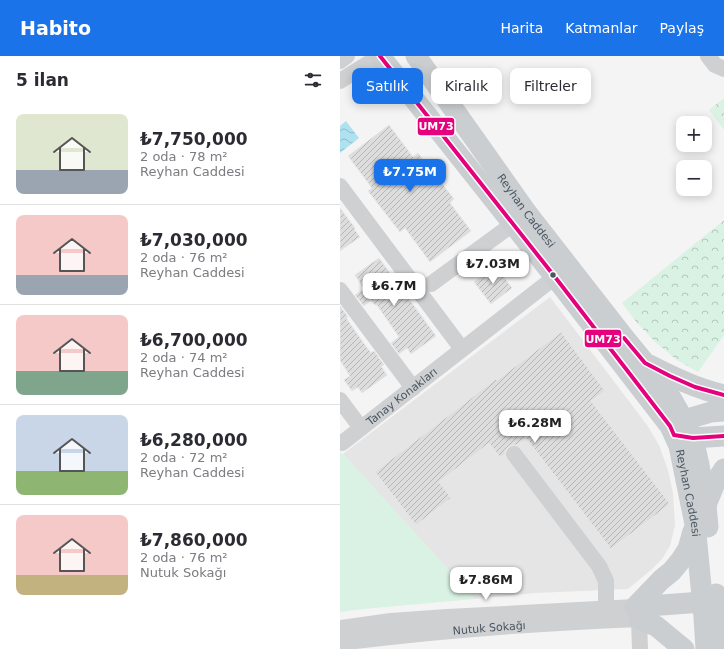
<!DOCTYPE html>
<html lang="tr">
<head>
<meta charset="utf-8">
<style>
	body { margin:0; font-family:"DejaVu Sans",sans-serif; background:#f2f2f3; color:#2b2b33; height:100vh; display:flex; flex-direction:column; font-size:15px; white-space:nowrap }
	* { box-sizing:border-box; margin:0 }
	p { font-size:13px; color:#7c7c81 }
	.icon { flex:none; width:22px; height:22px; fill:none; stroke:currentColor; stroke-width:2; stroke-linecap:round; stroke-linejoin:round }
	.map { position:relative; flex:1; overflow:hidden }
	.sheet { display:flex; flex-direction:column; background:#fff; width:340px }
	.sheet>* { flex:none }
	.guide { position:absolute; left:12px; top:12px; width:312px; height:36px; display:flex; gap:8px }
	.controls { position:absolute; left:336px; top:60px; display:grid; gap:8px }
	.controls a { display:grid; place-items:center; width:36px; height:36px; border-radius:8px; background:#fff; box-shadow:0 2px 10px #0003; font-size:20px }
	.price { position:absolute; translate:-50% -34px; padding:0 9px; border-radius:8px; background:#fff; color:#222; font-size:13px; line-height:26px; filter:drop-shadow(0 1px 2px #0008) }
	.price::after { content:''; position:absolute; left:50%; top:24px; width:12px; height:9px; margin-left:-6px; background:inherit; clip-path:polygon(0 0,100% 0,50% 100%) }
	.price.on { background:#1a73e8; color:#fff }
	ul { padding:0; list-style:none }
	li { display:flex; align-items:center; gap:12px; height:100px; padding:0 16px }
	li+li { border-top:1px solid #e1e1e2 }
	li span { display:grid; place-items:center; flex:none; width:112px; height:80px; border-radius:8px; color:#555 }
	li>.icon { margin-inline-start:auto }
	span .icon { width:48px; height:48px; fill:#fffc; stroke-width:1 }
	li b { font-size:17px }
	h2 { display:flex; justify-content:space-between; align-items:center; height:48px; padding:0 16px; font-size:17px }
	.tag { padding:0 14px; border-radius:8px; background:#fff; box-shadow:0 2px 10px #0003; font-size:14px; line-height:36px }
	.tag.on { background:#1a73e8; color:#fff }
	header { display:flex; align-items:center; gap:24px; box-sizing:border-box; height:56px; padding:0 20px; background:#1a73e8; color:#fff }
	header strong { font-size:19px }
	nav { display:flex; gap:22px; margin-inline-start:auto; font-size:14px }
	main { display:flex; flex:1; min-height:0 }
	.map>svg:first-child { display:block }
	.education { fill:#e6e5e6 }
	.grass { fill:#d9f2e3 }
	.forest { fill:url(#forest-crowns) }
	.water { fill:url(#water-waves) }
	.building { fill:url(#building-hatch); stroke:#e5e6e7 }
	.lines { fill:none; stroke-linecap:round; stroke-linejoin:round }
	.minor { stroke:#ced0d2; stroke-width:16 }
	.major { stroke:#caced1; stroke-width:21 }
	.bus-1-casing { stroke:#fff; stroke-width:7 }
	.bus-1 { stroke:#e5007d; stroke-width:4 }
	.bus-dot { fill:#4a5661; stroke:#fff; stroke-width:1.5 }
	.labels { text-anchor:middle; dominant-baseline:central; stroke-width:3.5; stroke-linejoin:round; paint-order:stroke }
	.street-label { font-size:11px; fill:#4a5661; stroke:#fff }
	.line-badge { stroke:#fff; stroke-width:1.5 }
	.badge-label { font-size:11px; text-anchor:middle; font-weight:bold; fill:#fff }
</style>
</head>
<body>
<header>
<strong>Habito</strong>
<nav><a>Harita</a><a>Katmanlar</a><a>Paylaş</a></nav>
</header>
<main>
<section class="sheet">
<h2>5 ilan<svg class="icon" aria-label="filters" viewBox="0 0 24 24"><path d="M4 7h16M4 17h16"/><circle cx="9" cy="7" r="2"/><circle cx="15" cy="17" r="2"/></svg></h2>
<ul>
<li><span style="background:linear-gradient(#dfe7d0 70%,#9aa5b1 0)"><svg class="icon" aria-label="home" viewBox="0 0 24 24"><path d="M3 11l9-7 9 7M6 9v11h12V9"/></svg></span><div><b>₺7,750,000</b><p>2 oda · 78 m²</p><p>Reyhan Caddesi</p></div></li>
<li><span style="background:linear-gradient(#f6c9c9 75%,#9aa5b1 0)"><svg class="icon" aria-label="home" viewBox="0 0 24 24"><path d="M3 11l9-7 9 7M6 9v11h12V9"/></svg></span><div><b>₺7,030,000</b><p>2 oda · 76 m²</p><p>Reyhan Caddesi</p></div></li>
<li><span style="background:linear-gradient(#f6c9c9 70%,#7fa58c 0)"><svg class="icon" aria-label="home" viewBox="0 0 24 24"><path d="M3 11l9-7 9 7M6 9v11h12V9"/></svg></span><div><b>₺6,700,000</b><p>2 oda · 74 m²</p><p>Reyhan Caddesi</p></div></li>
<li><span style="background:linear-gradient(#c9d6e8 70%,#8fb573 0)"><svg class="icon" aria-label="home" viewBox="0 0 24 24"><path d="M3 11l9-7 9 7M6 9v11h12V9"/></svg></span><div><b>₺6,280,000</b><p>2 oda · 72 m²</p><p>Reyhan Caddesi</p></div></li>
<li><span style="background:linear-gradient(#f6c9c9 75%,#c2b280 0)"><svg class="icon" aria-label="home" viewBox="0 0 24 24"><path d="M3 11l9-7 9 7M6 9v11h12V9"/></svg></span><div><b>₺7,860,000</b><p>2 oda · 76 m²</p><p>Nutuk Sokağı</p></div></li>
</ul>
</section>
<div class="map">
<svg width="384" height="593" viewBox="0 0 384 593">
	<defs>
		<pattern id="forest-crowns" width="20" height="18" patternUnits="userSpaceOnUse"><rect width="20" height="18" fill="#d9f2e3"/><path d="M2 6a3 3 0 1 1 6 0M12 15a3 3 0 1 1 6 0" fill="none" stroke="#b2c7bb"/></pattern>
		<pattern id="water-waves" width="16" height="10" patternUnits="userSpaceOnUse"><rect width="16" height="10" fill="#aee2f0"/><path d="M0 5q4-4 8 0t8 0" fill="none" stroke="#90bac6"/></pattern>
		<pattern id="building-hatch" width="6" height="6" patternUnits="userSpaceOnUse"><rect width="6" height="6" fill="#ddddde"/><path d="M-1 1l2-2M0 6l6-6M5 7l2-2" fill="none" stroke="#b5b6b7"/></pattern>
	</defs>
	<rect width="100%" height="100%" fill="#f4f4f4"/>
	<!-- education -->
	<path class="education" d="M210,241L307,369L319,389L328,414L333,437L335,469L330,490L322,503L311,514L288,533L195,537L135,543L3,398Z"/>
	<!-- grass -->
	<path class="grass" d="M0,397L3,398L135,543L23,553L0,556Z"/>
	<!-- forest -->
	<path class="forest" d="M384,42V74L369,54Z
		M384,164V279L358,316L337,304L315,286L297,267L282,247Z"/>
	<!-- water -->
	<path class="water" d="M6,65L19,82L0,97V70Z"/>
	<!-- building -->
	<path class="building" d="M49,69L73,101L78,97L114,143L110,147L131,175L90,206L65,172L60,176L28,135L32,132L8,100Z
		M0,152L15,172L14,173L20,181L0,195Z
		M39,202L96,280L71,298L67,292L59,298L51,287L59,281L37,249H35L31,244L24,250L15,239L24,233L15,219Z
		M155,210L172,232L151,248L134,226Z
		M0,250L8,261L6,262L25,289L31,297L34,295L44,309L41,310L47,319L22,337L18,331L12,335L4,324L10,320L0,304Z
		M221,276L265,335L251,345L330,448L271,493L186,382L176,389H172L168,391L165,394V398L160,401L149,387L99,426L111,442L76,469L35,416L156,323L157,324Z"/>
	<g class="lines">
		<!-- minor -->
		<g class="minor">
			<path d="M368,0L375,9L384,13"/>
			<path d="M0,5L7,0"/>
			<path d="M0,25L40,0"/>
			<path d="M0,130L122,293"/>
			<path d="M91,228L181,162"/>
			<path d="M0,234L73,332"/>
			<path d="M0,344L21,372"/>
			<path id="s1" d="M0,386L2,387L215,221"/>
			<path d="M174,398L259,510L266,525V552"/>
			<path d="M0,572L51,565L107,561L295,551"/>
			<path id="s2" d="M0,587C99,574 199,567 299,563L300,593"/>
		</g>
		<!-- major -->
		<g class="major">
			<path id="s3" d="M40,0L215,221L330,370L339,390L355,468L364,561L366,593"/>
			<path id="s4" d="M76,0L187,157L286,284L305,307L331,342L347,370L353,382L359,409L366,449L368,471"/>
			<path d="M309,309C333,321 357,333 384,339"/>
			<path d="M337,375L344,364L371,356L384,355"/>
			<path d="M339,379L353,382L384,380"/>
			<path d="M366,449L375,427L384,413"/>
			<path d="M376,538L382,593"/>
			<path d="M295,551L321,524L332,515L341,504L348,493L353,475"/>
			<path d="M295,551L362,546L375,553"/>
			<path d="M299,563L316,570L344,593"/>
		</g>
		<!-- bus-1 casing -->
		<g class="bus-1-casing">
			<path id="bus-1" d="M40,0L215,221L330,370L334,379
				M284,282L305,307L330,320L355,331L384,339
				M334,379L353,382L384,380"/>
		</g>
		<!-- bus-1 -->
		<use href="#bus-1" class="bus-1"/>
	</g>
	<!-- markers -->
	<circle class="bus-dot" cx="213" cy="219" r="3.5"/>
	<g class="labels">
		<!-- street labels -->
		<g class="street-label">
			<text stroke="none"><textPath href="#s4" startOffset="190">Reyhan Caddesi</textPath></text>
			<text stroke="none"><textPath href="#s1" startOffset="78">Tanay Konakları</textPath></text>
			<text stroke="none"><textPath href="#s3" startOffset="540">Reyhan Caddesi</textPath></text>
			<text stroke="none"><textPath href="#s2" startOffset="150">Nutuk Sokağı</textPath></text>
		</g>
	</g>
	<g class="line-badge">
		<rect x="77" y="61" width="38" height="19" rx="4" fill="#e5007d"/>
		<rect x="244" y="273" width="38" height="19" rx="4" fill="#e5007d"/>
	</g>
	<g class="badge-label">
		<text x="96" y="74">UM73</text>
		<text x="263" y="287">UM73</text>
	</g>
</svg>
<div class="controls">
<a>+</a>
<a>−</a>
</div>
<b class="price on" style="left:70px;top:137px">₺7.75M</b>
<b class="price" style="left:153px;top:229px">₺7.03M</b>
<b class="price" style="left:54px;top:251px">₺6.7M</b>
<b class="price" style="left:195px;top:388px">₺6.28M</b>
<b class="price" style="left:146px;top:545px">₺7.86M</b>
<div class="guide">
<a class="tag on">Satılık</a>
<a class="tag">Kiralık</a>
<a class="tag">Filtreler</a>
</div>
</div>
</main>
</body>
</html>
